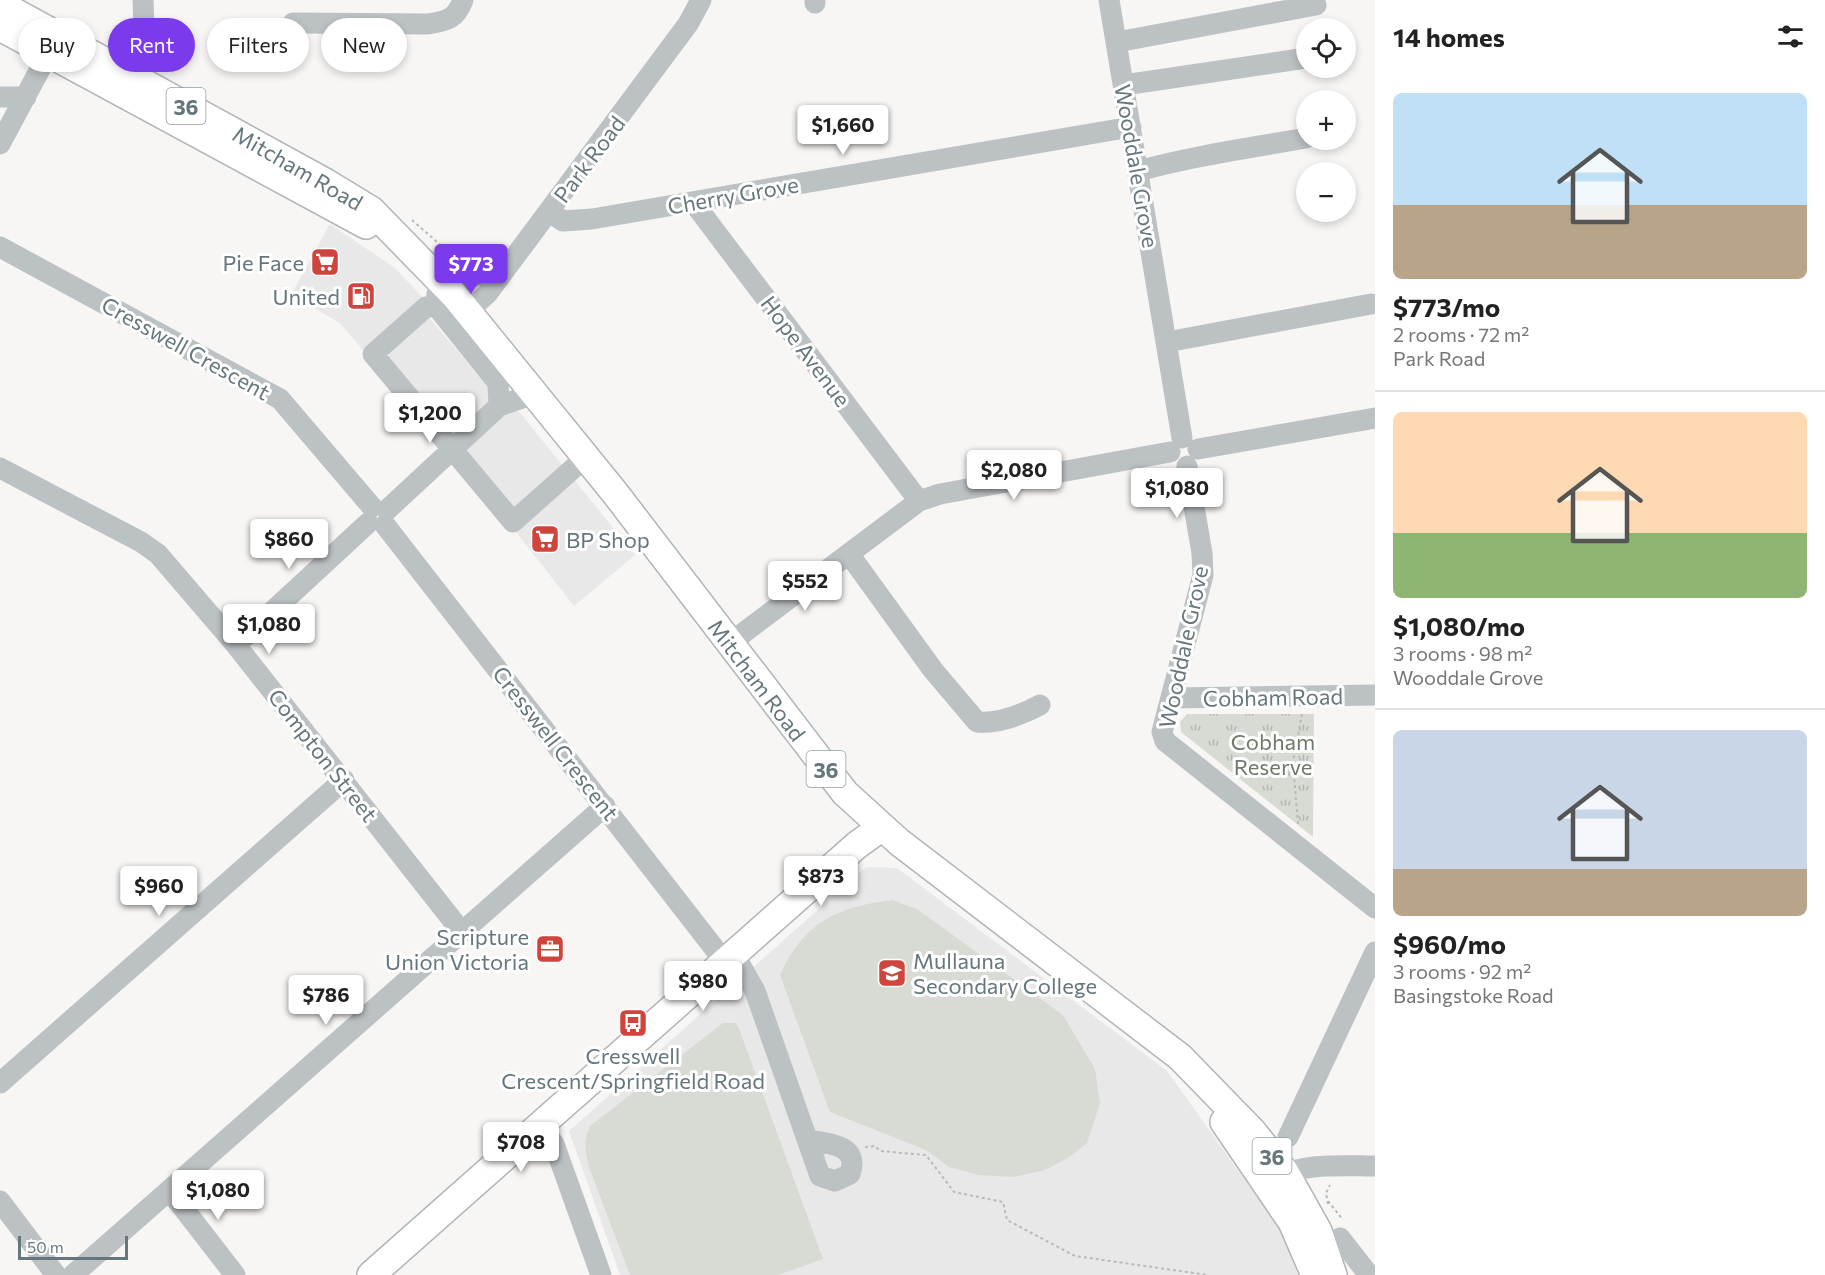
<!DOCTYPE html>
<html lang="en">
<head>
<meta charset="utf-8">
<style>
	body { margin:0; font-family:Commissioner,sans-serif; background:#f2f2f2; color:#222; height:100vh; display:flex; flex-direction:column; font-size:22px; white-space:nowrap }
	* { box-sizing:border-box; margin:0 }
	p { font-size:20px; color:#767676 }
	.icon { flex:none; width:33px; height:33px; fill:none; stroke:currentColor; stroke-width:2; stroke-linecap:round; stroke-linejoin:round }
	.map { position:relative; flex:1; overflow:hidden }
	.details { display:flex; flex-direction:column; background:#fff; width:450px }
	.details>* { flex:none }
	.top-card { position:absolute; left:18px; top:18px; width:570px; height:54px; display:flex; gap:12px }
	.controls { position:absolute; left:1296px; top:18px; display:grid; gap:12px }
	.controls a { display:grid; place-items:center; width:60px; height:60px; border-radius:50%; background:#fff; box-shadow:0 3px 9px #0003; font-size:30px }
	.scale { position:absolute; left:18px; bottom:15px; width:110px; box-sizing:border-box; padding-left:6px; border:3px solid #65767c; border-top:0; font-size:16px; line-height:21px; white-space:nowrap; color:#65767c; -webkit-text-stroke:4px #fff; paint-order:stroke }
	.price { position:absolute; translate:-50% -51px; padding:0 14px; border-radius:6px; background:#fff; color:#222; font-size:20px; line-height:39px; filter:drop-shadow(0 2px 3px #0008) }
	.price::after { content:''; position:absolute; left:50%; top:36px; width:18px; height:14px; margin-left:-9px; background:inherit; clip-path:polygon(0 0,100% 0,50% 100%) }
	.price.active { background:#7c3aed; color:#fff }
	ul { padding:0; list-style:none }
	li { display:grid; align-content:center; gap:12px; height:318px; padding:0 18px }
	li+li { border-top:2px solid #e0e0e0 }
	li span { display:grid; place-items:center; height:186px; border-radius:9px; color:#555 }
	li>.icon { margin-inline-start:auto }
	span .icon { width:108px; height:108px; fill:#fffc; stroke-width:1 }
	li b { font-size:26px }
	h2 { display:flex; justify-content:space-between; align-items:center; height:72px; padding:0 18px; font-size:26px }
	.chip { padding:0 21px; border-radius:27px; background:#fff; box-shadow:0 3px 9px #0003; font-size:21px; line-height:54px }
	.chip.active { background:#7c3aed; color:#fff }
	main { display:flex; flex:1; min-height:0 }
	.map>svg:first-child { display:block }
	.built { fill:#e7e8e7 }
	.grass { fill:url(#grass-tufts) }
	.pitch { fill:#d8dbd4 }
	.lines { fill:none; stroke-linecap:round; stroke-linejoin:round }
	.major-casing { stroke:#b0b5b8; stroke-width:30 }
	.path { stroke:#b6babc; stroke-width:2; stroke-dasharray:3 3; stroke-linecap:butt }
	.minor { stroke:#bcc1c3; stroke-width:21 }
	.major { stroke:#fff; stroke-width:27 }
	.labels { text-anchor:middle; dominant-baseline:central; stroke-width:6; stroke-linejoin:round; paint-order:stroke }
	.shield { fill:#fff; stroke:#939fa3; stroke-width:1.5 }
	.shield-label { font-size:21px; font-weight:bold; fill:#65767c }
	.street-label { font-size:22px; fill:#65767c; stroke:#fff }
	.poi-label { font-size:22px; fill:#65767c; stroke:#fff; text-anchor:end }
	.park-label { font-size:22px; fill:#6e7a67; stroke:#fff }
</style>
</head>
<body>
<main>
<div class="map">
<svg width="1375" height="1275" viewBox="0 0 1375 1275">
	<defs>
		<pattern id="grass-tufts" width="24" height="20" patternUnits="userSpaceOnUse" patternTransform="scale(1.5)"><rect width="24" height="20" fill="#d8dbd4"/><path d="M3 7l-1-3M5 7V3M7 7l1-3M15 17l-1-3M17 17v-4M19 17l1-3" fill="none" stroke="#b3b6b1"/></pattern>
	</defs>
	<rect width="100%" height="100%" fill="#f7f6f4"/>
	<!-- built -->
	<path class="built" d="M330,224L395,268L424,299L425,313L485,383L521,414L635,555L574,606L512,527L340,323L291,295Z
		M866,867L897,868L1167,1071L1282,1232L1298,1275H620L569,1131Z"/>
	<!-- grass -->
	<path class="grass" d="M1187,714H1314L1313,837L1181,732L1180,722Z"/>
	<!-- pitch -->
	<path class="pitch" d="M892,900L917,909L1063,1015L1095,1069L1100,1103L1087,1143L1068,1158L1045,1170L1014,1177L978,1175L949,1167L926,1150L830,1112L780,975C804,922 837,907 892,900Z
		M723,1023H735L738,1026L823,1259L778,1275H630L590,1170C586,1155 582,1141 590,1126Z"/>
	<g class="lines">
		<!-- major casing -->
		<g class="major-casing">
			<path id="major" d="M0,4L325,182L371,210L455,296L615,493L845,793L899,842L1180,1057L1253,1132L1285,1172L1318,1231L1333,1275
				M0,27L366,225
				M1224,1122L1292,1222L1315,1275
				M371,1275L857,845L882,827"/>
		</g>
		<!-- path -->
		<path class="path" d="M412,220L453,256
			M1298,824L1293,762L1302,714
			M865,1147L875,1146L880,1151L926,1155L954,1192L1003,1202L1007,1220L1075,1256L1208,1275
			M1328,1201L1343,1220
			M1328,1204L1326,1193L1330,1185"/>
		<!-- minor -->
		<path class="minor" d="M1109,0L1182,438
			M815,3V0
			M293,23L428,24C447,21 456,19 463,0
			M1117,42L1316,5
			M132,77C146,53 144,27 143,0
			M1124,85L1306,58
			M0,97H26
			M0,144L55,41
			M1138,171C1193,156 1250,148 1306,138
			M693,202L919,501
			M550,212L563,221L592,219L1131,127
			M0,247L280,399L372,507
			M431,269C461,279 479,278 508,266
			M437,293L436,306L498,383L499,406
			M436,306L426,307L373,354L513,522L586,457
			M467,312L487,294L688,24L701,0
			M1167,342L1371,304
			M1198,449L1375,418
			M1187,466L1202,553L1203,575L1162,732L1165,741L1375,908
			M0,468L141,542L158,554L236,645L461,931
			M387,510L499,406L534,394
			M385,525L725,962
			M849,554L933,670L977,722C999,724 1021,715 1040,705
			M730,643L919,501L940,494L1170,452
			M236,645L368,523
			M1171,698L1375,695
			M734,954L755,991L820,1176L835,1181L850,1174C860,1145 829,1143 808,1140
			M0,1083L344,780
			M540,1126L554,1144L601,1275
			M1288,1137L1375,952
			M1275,1179C1302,1162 1344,1166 1375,1166
			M170,1191L235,1275
			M0,1201L56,1275
			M1340,1238L1369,1275
			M73,1275L605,806"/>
		<!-- major -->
		<use href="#major" class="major"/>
	</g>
	<!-- icons -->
	<defs>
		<g id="supermarket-square" transform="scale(1.5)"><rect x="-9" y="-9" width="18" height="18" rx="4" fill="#cf443c" stroke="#fff"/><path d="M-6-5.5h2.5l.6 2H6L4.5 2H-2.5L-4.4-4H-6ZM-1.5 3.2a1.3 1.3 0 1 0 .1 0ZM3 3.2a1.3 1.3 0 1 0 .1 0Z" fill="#fff"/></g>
		<g id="fuel-square" transform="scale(1.5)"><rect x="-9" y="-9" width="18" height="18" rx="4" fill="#cf443c" stroke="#fff"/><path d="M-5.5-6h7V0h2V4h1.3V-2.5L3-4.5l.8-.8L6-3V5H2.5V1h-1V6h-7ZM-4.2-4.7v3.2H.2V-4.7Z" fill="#fff"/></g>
		<g id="office-square" transform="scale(1.5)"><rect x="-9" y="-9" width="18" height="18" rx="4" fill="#cf443c" stroke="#fff"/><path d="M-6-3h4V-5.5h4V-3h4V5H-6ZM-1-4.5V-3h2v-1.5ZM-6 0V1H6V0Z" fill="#fff"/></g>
		<g id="school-square" transform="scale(1.5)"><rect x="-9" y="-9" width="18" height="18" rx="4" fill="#cf443c" stroke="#fff"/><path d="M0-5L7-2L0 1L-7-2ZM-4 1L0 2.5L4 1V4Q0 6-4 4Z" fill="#fff"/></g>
		<g id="bus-square" transform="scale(1.5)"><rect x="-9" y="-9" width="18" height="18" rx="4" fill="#cf443c" stroke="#fff"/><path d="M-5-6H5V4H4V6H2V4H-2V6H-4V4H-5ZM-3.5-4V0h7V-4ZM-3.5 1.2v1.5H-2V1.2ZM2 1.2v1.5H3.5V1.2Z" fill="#fff"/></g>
	</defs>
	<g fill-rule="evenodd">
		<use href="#supermarket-square" x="325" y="262"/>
		<use href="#fuel-square" x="361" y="296"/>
		<use href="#supermarket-square" x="545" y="539"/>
		<use href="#office-square" x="550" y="949"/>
		<use href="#school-square" x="892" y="973"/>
		<use href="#bus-square" x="633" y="1023"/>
	</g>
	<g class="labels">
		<!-- shield labels -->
		<g class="shield">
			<rect x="166.5" y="88" width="39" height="36" rx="4.5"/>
			<rect x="806.5" y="751" width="39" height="36" rx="4.5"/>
			<rect x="1252.5" y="1138" width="39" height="36" rx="4.5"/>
		</g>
		<g class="shield-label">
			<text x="186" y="106">36</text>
			<text x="826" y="769">36</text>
			<text x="1272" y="1156">36</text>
		</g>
		<!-- street labels -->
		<g class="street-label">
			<text transform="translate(589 159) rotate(-53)">Park Road</text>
			<text transform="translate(1137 166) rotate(80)">Wooddale Grove</text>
			<text transform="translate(298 168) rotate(30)">Mitcham Road</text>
			<text transform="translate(733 195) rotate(-10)">Cherry Grove</text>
			<text transform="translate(186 348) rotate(29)">Cresswell Crescent</text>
			<text transform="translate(806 351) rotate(53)">Hope Avenue</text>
			<text transform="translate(1183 647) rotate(-78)">Wooddale Grove</text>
			<text transform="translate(757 680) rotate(53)">Mitcham Road</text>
			<text transform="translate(1273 697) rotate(-1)">Cobham Road</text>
			<text transform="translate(556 743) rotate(52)">Cresswell Crescent</text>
			<text transform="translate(323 755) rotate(52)">Compton Street</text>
		</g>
		<!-- poi labels -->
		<g class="poi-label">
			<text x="304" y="262">Pie Face</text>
			<text x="340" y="296">United</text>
			<text x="566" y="539" text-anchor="start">BP Shop</text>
			<text x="529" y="936">Scripture<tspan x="529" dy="25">Union Victoria</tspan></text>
			<text x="913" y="960" text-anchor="start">Mullauna<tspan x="913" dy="25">Secondary College</tspan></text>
			<text x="633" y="1055" text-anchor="middle">Cresswell<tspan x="633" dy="25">Crescent/Springfield Road</tspan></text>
		</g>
		<!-- park labels -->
		<g class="park-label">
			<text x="1273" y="741">Cobham<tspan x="1273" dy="25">Reserve</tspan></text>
		</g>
	</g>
</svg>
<div class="controls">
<a><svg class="icon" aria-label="locate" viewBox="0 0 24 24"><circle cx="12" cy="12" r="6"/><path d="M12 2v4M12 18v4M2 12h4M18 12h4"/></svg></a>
<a>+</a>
<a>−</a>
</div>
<div class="scale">50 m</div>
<b class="price" style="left:843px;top:156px">$1,660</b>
<b class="price active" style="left:471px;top:295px">$773</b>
<b class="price" style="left:430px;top:444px">$1,200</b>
<b class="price" style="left:1014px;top:501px">$2,080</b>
<b class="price" style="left:1177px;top:519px">$1,080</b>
<b class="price" style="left:289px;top:570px">$860</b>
<b class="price" style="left:805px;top:612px">$552</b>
<b class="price" style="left:269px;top:655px">$1,080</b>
<b class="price" style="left:821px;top:907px">$873</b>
<b class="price" style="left:159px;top:917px">$960</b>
<b class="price" style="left:703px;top:1012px">$980</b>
<b class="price" style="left:326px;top:1026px">$786</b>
<b class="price" style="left:521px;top:1173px">$708</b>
<b class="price" style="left:218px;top:1221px">$1,080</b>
<div class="top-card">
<a class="chip">Buy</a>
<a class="chip active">Rent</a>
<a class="chip">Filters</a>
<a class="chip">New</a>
</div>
</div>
<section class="details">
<h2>14 homes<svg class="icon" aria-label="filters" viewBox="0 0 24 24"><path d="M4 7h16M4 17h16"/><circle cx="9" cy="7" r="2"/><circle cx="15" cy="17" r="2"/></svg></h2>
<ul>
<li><span style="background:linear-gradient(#bfe0f5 60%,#b9a48a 0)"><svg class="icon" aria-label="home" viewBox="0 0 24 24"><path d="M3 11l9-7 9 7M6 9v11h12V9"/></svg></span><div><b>$773/mo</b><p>2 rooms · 72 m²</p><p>Park Road</p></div></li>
<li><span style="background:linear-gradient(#ffd9b3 65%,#8fb573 0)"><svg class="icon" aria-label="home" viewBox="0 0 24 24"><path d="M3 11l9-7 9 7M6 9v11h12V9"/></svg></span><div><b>$1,080/mo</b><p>3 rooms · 98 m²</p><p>Wooddale Grove</p></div></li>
<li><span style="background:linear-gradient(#c9d6e8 75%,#b9a48a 0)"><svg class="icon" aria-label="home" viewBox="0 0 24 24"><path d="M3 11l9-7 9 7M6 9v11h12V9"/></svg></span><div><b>$960/mo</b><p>3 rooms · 92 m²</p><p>Basingstoke Road</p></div></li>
</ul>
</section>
</main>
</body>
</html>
